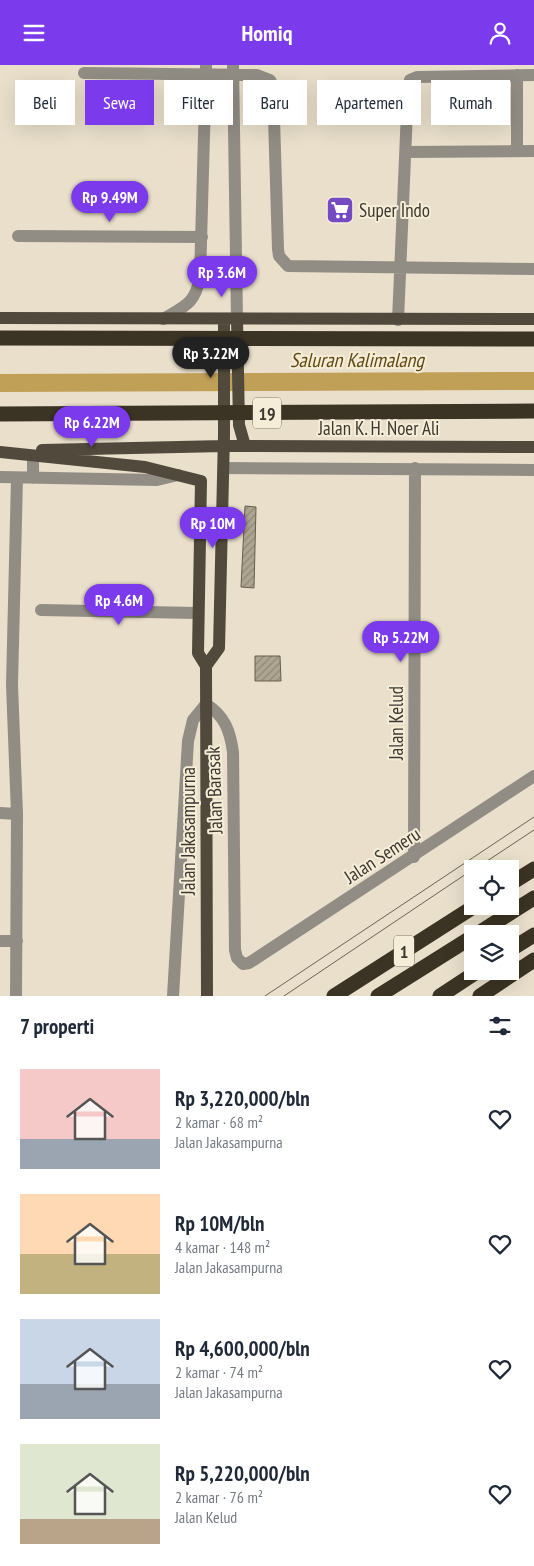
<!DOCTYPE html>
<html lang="id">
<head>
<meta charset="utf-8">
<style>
	body { margin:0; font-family:"PT Sans Narrow",sans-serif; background:#f6f6f7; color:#1f2937; height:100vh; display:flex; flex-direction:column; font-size:19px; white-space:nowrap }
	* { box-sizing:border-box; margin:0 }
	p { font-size:16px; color:#747a83 }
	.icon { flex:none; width:28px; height:28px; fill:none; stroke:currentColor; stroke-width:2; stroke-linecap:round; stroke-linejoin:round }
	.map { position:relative; height:931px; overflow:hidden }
	.sheet { display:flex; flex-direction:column; background:#fff; flex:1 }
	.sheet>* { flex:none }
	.top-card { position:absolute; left:15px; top:15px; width:505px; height:45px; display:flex; gap:10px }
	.fabs { position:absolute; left:464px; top:795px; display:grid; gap:10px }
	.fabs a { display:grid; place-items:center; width:55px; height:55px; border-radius:0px; background:#fff; box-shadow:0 5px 20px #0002; font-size:25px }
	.price { position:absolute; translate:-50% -42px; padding:0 11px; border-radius:18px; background:#7c3aed; color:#fff; font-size:16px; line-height:32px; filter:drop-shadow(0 1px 2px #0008) }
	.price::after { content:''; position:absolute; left:50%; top:30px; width:15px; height:11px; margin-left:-8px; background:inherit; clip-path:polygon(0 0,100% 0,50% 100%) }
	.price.active { background:#222; color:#fff }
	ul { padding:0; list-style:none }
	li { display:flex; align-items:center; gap:15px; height:125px; padding:0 20px }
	li span { display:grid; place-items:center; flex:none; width:140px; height:100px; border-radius:0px; color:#555 }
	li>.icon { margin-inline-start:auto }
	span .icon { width:60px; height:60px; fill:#fffc; stroke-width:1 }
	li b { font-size:21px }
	h2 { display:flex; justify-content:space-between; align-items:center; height:60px; padding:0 20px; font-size:21px }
	.pill { padding:0 18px; border-radius:0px; background:#fff; box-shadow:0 5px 20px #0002; font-size:18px; line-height:45px }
	.pill.active { background:#7c3aed; color:#fff }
	header { display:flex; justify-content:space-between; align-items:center; height:65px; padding:0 20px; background:#7c3aed; color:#fff; font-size:22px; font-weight:600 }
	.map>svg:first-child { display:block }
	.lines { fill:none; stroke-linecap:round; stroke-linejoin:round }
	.canal { stroke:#c09f56; stroke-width:18 }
	.building { fill:url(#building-hatch); stroke:#665e4c }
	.minor { stroke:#918d85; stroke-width:12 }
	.major { stroke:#514a3c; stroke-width:12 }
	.highway { stroke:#3b3323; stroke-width:15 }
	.tram { stroke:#696458; stroke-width:1 }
	.highway-bridge { stroke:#3b3323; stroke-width:15 }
	.labels { text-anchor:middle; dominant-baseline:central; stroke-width:4; stroke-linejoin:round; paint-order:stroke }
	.shield { fill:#f6edd8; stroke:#746e62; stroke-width:1 }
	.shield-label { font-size:18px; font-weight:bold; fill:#3c3830 }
	.poi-label { font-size:19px; fill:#3c3830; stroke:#f6edd8; text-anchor:start }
	.street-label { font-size:19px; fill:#3c3830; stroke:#f6edd8 }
	.water-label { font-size:20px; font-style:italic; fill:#614a11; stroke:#f6edd8 }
</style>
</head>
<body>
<header><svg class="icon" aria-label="menu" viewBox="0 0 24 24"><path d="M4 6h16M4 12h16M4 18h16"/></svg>Homiq<svg class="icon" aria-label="person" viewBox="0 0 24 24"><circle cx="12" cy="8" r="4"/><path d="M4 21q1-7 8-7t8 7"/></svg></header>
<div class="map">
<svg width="534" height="931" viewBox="0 0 534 931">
	<defs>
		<pattern id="building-hatch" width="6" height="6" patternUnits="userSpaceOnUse" patternTransform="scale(1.25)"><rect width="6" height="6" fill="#aea491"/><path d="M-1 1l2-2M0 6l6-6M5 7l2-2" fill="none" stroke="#8f8777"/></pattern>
	</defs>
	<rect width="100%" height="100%" fill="#e9dfcb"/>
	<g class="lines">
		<!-- canal -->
		<path class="canal" d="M0,318L534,316"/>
	</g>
	<!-- building -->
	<path class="building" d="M245,441L256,442L254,523L241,522Z
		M255,591H280L281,616H255Z"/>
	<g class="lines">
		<!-- minor -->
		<path class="minor" d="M233,0L237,254
			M84,8L257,10L270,15L273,21L278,184L279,191L288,201L534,204
			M517,86V10
			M406,87L534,86
			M18,171L202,172
			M163,254C185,241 195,239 200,212L206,0
			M398,255L408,23L410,15L417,12L534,10
			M224,403L534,405
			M0,412L157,415L178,410
			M33,413V391
			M41,545L197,548
			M0,748L17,749
			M414,792L415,403
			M0,876H17
			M16,931L17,749L12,620L17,413
			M173,931L188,676L193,655L206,639C225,651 230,666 233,687L235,885L237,893L243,899L249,898L534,711"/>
		<!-- major -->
		<path class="major" d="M0,253L534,254
			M237,254L239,360L245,381
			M42,385L224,381L534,382
			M0,387L145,402L201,416L198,588L206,601L207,931
			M206,601L219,583L224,370V254"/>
		<!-- highway -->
		<path class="highway" d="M510,819L534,804
			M477,869L534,833
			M510,885L534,870
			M334,931L475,841
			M378,931L472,872
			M440,931L478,906
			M480,931L534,895"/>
		<!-- tram -->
		<path class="tram" d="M475,804L534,765
			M265,931L534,752
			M284,931L472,805"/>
		<!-- highway-bridge -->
		<path class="highway-bridge" d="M0,273L534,274
			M0,349L534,346"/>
	</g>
	<!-- icons -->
	<defs>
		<g id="supermarket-square" transform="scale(1.4375)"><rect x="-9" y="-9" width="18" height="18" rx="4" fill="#754bc4" stroke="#f6edd8"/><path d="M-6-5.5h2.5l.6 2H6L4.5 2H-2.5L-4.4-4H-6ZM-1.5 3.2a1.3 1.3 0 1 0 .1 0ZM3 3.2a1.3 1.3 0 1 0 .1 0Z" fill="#fff"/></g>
	</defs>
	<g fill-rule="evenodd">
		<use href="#supermarket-square" x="340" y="145"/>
	</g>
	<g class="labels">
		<!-- shield labels -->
		<g class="shield">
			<rect x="253" y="332.5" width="28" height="31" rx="4"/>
			<rect x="394" y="870.5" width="20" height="31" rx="4"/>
		</g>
		<g class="shield-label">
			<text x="267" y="348">19</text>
			<text x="404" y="886">1</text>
		</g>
		<!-- poi labels -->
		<g class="poi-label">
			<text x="359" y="145">Super Indo</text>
		</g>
		<!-- street labels -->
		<g class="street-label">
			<text x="379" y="363">Jalan K. H. Noer Ali</text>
			<text transform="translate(396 658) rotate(-90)">Jalan Kelud</text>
			<text transform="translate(214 725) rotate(-92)">Jalan Barasak</text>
			<text transform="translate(188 766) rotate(-90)">Jalan Jakasampurna</text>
			<text transform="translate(382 790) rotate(-33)">Jalan Semeru</text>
		</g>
		<!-- water labels -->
		<g class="water-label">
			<text x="357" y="295">Saluran Kalimalang</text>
		</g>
	</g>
</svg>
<div class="fabs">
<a><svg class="icon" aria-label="locate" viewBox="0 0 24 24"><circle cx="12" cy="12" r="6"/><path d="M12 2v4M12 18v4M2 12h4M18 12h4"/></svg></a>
<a><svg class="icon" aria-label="layers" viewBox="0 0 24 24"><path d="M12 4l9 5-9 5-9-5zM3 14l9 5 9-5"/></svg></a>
</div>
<b class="price" style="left:110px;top:158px">Rp 9.49M</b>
<b class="price" style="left:222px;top:233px">Rp 3.6M</b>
<b class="price active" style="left:211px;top:314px">Rp 3.22M</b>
<b class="price" style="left:92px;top:383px">Rp 6.22M</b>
<b class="price" style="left:213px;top:484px">Rp 10M</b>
<b class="price" style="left:119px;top:561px">Rp 4.6M</b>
<b class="price" style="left:401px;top:598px">Rp 5.22M</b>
<div class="top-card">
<a class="pill">Beli</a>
<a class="pill active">Sewa</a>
<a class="pill">Filter</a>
<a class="pill">Baru</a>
<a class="pill">Apartemen</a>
<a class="pill">Rumah</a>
</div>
</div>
<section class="sheet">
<h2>7 properti<svg class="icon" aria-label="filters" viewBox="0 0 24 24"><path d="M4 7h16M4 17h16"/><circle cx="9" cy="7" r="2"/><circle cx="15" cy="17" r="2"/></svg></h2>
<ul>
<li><span style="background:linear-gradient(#f6c9c9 70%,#9aa5b1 0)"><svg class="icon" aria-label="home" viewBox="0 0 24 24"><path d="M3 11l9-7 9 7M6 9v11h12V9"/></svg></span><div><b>Rp 3,220,000/bln</b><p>2 kamar · 68 m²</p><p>Jalan Jakasampurna</p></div><svg class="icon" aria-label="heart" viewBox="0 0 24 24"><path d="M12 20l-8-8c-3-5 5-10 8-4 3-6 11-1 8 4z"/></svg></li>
<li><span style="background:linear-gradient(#ffd9b3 60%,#c2b280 0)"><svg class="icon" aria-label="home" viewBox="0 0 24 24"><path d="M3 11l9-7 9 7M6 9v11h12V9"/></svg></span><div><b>Rp 10M/bln</b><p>4 kamar · 148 m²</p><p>Jalan Jakasampurna</p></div><svg class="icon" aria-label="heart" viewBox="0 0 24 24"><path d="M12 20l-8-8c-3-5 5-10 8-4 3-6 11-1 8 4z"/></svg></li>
<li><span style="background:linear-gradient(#c9d6e8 65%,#9aa5b1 0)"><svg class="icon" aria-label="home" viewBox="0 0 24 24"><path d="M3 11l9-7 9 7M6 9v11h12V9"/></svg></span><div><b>Rp 4,600,000/bln</b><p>2 kamar · 74 m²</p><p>Jalan Jakasampurna</p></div><svg class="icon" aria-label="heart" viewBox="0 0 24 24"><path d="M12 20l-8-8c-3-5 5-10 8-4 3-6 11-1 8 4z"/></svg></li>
<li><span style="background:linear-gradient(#dfe7d0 75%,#b9a48a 0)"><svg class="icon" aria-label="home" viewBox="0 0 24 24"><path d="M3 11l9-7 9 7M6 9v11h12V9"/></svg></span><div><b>Rp 5,220,000/bln</b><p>2 kamar · 76 m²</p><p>Jalan Kelud</p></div><svg class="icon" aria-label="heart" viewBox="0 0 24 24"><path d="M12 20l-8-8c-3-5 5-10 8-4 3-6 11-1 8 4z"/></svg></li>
</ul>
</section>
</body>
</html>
